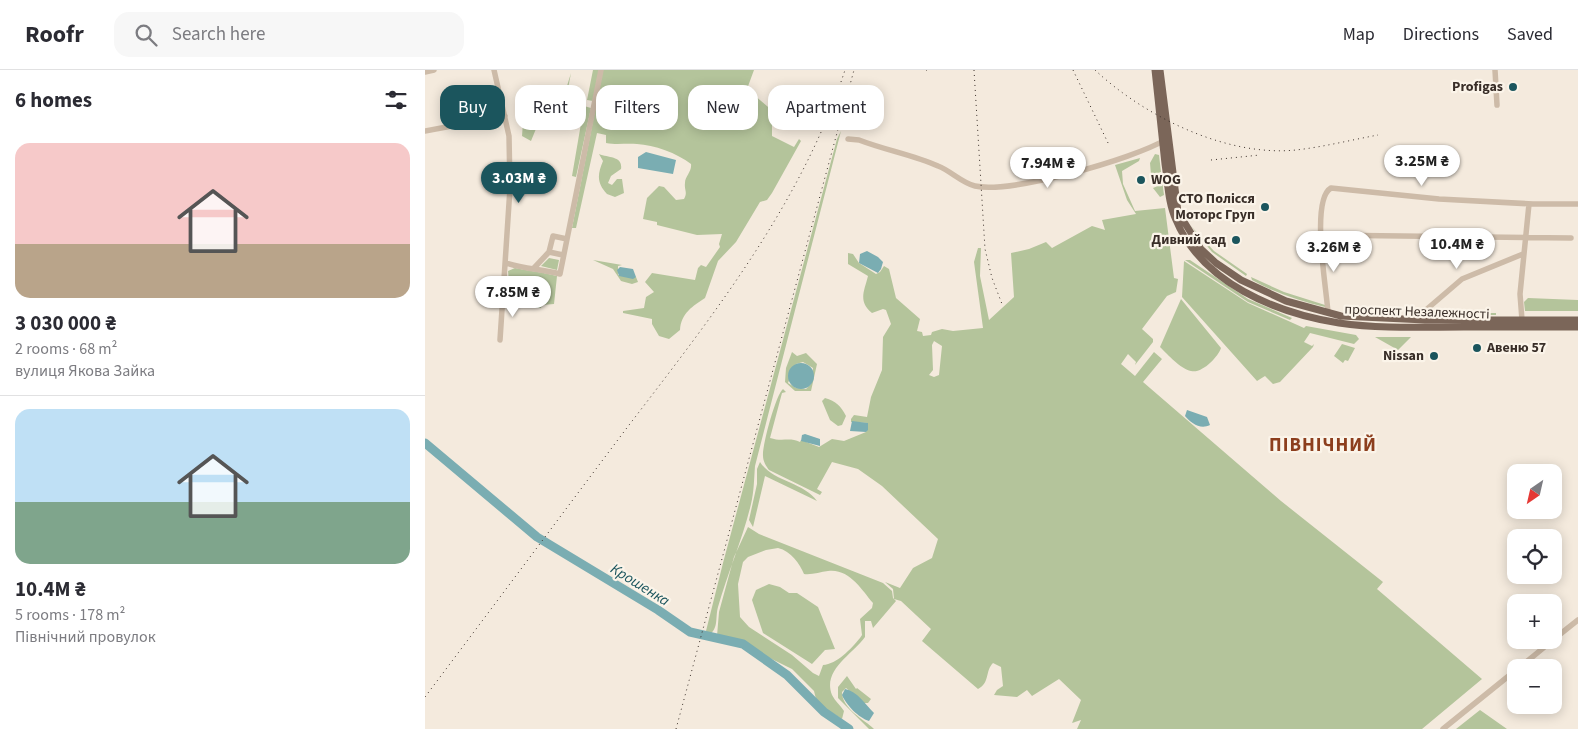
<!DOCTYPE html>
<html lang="en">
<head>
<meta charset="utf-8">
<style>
	body { margin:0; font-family:"Source Sans 3",sans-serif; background:#f7f7f7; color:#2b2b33; height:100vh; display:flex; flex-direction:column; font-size:19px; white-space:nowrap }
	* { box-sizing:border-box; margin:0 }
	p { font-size:16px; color:#7c7c81 }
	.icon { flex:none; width:28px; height:28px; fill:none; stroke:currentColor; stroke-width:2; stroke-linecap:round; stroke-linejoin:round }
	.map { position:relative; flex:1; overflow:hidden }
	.sheet { display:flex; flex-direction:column; background:#fff; width:425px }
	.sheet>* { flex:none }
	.hud { position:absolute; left:15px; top:15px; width:475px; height:45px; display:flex; gap:10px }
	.needle { width:32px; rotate:214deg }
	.tools { position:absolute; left:1082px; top:394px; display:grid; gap:10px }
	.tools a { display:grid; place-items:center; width:55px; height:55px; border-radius:10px; background:#fff; box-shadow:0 2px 12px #0003; font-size:25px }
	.price { position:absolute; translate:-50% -42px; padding:0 11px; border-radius:18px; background:#fff; color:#222; font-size:16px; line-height:32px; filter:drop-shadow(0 1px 2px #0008) }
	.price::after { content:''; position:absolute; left:50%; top:30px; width:15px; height:11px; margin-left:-8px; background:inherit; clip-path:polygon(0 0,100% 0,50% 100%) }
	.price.current { background:#1b555d; color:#fff }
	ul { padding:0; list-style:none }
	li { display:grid; align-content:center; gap:10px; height:265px; padding:0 15px }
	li+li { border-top:1px solid #e1e1e2 }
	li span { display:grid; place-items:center; height:155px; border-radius:15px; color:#555 }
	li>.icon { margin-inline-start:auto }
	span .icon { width:90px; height:90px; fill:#fffc; stroke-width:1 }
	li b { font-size:21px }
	h2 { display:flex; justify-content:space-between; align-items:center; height:60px; padding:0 15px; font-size:21px }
	.pill { padding:0 18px; border-radius:15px; background:#fff; box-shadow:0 2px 12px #0003; font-size:18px; line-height:45px }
	.pill.current { background:#1b555d; color:#fff }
	header { display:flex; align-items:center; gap:30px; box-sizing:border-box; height:70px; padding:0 25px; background:#fff; border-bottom:1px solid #e1e1e2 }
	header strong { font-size:24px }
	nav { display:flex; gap:28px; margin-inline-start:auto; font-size:18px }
	.search { width:350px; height:45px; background:#f7f7f7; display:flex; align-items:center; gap:12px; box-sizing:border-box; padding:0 18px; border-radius:15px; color:#7c7c81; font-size:19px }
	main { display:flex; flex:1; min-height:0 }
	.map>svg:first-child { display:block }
	.green { fill:#b4c49b; fill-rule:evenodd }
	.water { fill:#7aadb2 }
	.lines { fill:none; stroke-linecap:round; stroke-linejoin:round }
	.river { stroke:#7aadb2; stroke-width:9 }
	.minor { stroke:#cdbba8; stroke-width:5.5 }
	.major { stroke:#7b6659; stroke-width:7 }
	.rail { stroke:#392e28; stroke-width:1; stroke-dasharray:1 4; stroke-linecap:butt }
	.poi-dot { fill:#1b555d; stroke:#fbf4e9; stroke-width:2 }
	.labels { text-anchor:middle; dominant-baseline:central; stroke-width:4.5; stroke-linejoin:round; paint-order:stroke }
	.poi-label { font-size:14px; font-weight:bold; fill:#392e28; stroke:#fbf4e9; text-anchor:end }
	.street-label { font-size:14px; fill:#392e28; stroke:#fbf4e9 }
	.water-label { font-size:15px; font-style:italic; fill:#1b555d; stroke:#fbf4e9 }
	.district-label { font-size:19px; font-weight:bold; letter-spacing:1px; fill:#8c3e1d; stroke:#fbf4e9 }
</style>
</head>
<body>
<header>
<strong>Roofr</strong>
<div class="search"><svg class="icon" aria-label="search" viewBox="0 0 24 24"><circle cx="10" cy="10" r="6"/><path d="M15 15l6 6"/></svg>Search here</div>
<nav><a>Map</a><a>Directions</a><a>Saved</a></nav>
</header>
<main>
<section class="sheet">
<h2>6 homes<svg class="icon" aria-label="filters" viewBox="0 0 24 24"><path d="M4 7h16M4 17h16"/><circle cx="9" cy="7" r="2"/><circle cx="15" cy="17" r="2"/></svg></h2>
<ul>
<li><span style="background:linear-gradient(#f6c9c9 65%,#b9a48a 0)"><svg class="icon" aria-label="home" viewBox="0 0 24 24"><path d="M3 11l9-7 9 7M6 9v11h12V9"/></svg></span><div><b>3 030 000 ₴</b><p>2 rooms · 68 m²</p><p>вулиця Якова Зайка</p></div></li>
<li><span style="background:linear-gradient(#bfe0f5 60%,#7fa58c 0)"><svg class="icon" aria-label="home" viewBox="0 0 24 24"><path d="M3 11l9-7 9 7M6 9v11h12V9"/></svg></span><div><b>10.4M ₴</b><p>5 rooms · 178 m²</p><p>Північний провулок</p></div></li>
</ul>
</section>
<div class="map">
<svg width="1153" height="659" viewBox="0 0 1153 659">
	<rect width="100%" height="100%" fill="#f4eadd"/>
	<!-- green -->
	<path class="green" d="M168,0H174L168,31L162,30Z
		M178,0H329L322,19L350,43L347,49V66L369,77L374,69L376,71L347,123L342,130L335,132L311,172L293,191L280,228C268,236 256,243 255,260L244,269L234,266L227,254V249L198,243V241L219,238L221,227L229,222L220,212L227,203L270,210L273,198L276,195L281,197L295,177L294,174L297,164L272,165L232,155V152L218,149L222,128L234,116L239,117L251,130L259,129C263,122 259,120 260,113C260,106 267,102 266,94C252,83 229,75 212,74C201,73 192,75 181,73V65L172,63L151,158H147Z
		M146,3L143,19L151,21L148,37L141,36L137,32Z
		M159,36L166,38L151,107L147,106Z
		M104,44L115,49L106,71L97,66L98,52L94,49Z
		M416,61L330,396C329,409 329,422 326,434C318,468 303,502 293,537C290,548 294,558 284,565L281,561L298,493L412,69Z
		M174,84C184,88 198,86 196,99L186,106L183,113L187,115L192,109H197L199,123L190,127L182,124C172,113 172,105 178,91Z
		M730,84L734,85L736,102L726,105L725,93Z
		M715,88L714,91L697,101L698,114L710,141L740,138L749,208L753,209L751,222L742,226L717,259L728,269V272L710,295L711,292L703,284L696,294L710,306L729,282L737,289L718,312L856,431L958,512L952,519L1057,609L997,659H652L656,650L647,653L656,630L634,609L607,626L602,620L592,627L569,625L572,620L578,616L576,597L568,593C560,601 565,613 553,619L497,571L506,559L476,531L469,529L468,519L460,512L475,518L488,498L507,488L513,469L457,416L433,399L407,392L392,419L397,422L395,425L344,400C341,396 338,391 338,386C337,376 351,324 358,319L361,322L357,323L345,368C357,372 365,367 375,372L376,370L394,377L407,369L419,371L441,362L443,353L426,352V349L429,345L442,347L446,327L457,300L458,267L466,254L461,240L458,239L447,243C433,231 439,222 443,206L423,194V183L428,184L434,193L451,204L455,202L459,196L464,199L471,228L495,249L492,261L497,262L498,266L506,265L507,262L517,259L528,261L558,258L549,192L553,178H556L555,206L564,250L589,227L586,183L604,179L621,172L627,178L667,156L680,160L677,150L711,144L702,130L690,95ZM509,271L517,276L514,305L509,307L504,305L508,300L507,275Z
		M736,103L739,125L735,127L728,118L733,116L731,109L726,105Z
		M765,155L789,181L822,204L821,206L787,182Z
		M124,188L134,190L132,200L116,196Z
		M168,190L197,195L193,196V205L211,207L213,212L207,214L196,211L188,199Z
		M760,190H765L823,229L867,248L865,250L823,232Z
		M759,191L823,233L879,258L881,256L931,265L934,269L929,274L885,263L879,272L887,276L889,274L888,277L855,312L848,314L840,306L832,311L757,227Z
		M90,198C104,201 117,202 132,206L129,234L117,235L116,238H109L110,230L101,229L99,236L86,233L83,201Z
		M826,207L859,222L900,235V237C875,231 850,223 827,210Z
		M1103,228L1153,230V241H1100L1099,232Z
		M756,229L796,278C793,287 777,304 766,301C756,299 743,285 735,277Z
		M1002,243H1071V245H1002Z
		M950,267H986L973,280Z
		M917,274L930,278L923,291L920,290L918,293L909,286Z
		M367,282L372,286L381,283L392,294L386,321H370L360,312L361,298ZM378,292L388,298L386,314L381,319L371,318L363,313L371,294Z
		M400,328C411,331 416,336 421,346L417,355L413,356L405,350L397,331Z
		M335,392C348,412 379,412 392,431L340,406L328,457L324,450L332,414V399Z
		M323,457L334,464L458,513L467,521L468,528L471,531L448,558L446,551H440V567C428,584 397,600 407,625C410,631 415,635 419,641L417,649L396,636L391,629L389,621L367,599L314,573L301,572L292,566L294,542L309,487ZM353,478C366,481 375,494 379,504C387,505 395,502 403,501C424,498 437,520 448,533L447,538L435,549L437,565L435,568C426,579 412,594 398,595L394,606L388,603L367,585L324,557L315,547L313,514L318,492L323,487L341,480Z
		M344,514L355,517L364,523H372L393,537L410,579L400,580L387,594L338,563L327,530L331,520Z
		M422,606L431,619L432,618L446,629L443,633H439L421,618L417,622C417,639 439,649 449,659H444L413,628V617Z
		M1055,640L1082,659H1031Z"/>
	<!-- water -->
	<path class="water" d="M221,82L251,90L248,104L213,98V87Z
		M442,181L453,187L458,192L456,199L453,203L434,193L435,184Z
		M195,197L208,199L211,207L208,209L194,206L192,200Z
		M363 306a13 13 0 1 1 26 0a13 13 0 1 1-26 0Z
		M762,340L782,347L785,355C775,360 766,353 760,346Z
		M427,351L443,353V360L441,362L425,361Z
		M380,364L395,369V376L376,371L377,365Z
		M420,619C432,621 441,635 449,643L444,651C434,648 421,635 417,625Z"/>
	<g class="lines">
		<!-- river -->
		<path class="river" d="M0,373L112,467L233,540L265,562L318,574L362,605L399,642L424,659"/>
		<!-- minor -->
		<path class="minor" d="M69,0L84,66L85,118L75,270
			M1070,0L1072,35
			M0,2L9,0
			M0,61L80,46
			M423,69L434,70C460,80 488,85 513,96C526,101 537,113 550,116C586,124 708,89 740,70
			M894,165L1146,168
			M124,182L138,185
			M81,193C100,199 116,199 135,204L176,0
			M109,198L124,182L128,166L142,169
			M903,243C902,221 885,130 906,118L1014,129L1108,134H1153
			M1000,250L1002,239L1037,209L1098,184
			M1097,250L1095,224L1104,134
			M1129,569L1153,550
			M1094,598L1128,570
			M1018,659L1091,600"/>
		<!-- major -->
		<path class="major" d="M730,0C733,31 737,63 740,94C743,113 743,133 751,150C777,213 851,243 914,253C955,259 998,257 1039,257C1077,257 1115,257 1153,257
			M735,0L753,142L776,179L791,193L816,210L861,231L916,246L1000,250H1153"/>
		<!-- rail -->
		<path class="rail" d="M501,0H502
			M549,0L560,179L567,208L577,234
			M648,0L684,75
			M670,0C720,47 802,87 871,80C898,77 926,70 953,65
			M786,90L835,85
			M0,627C67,538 134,448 201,359C286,248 376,135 420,0
			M251,659L429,0"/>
	</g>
	<!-- markers -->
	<g class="poi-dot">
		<circle cx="1088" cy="17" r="5"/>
		<circle cx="716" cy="110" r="5"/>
		<circle cx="840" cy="137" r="5"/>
		<circle cx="811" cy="170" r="5"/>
		<circle cx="1052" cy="278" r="5"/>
		<circle cx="1009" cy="286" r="5"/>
	</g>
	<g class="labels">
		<!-- poi labels -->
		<g class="poi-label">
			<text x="1078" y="17">Profigas</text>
			<text x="726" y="110" text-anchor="start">WOG</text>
			<text x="830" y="129">СТО Полісся<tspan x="830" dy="16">Моторс Груп</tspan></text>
			<text x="801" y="170">Дивний сад</text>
			<text x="1062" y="278" text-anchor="start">Авеню 57</text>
			<text x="999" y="286">Nissan</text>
		</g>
		<!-- street labels -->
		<g class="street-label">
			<text transform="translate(992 242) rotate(2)">проспект Незалежності</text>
		</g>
		<!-- water labels -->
		<g class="water-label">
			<text transform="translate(215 515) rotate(32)">Крошенка</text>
		</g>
		<!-- district labels -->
		<g class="district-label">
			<text x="898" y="375">ПІВНІЧНИЙ</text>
		</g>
	</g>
</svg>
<div class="tools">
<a><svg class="needle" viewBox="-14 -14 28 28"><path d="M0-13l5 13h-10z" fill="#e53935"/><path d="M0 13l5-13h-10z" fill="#7c7c81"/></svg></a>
<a><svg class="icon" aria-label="locate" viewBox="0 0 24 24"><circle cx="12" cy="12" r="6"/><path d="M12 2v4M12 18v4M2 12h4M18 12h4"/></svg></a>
<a>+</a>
<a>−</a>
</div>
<b class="price" style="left:997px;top:117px">3.25M ₴</b>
<b class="price" style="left:623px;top:119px">7.94M ₴</b>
<b class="price current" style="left:94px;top:134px">3.03M ₴</b>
<b class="price" style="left:1032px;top:200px">10.4M ₴</b>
<b class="price" style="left:909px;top:203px">3.26M ₴</b>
<b class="price" style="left:88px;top:248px">7.85M ₴</b>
<div class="hud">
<a class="pill current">Buy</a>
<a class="pill">Rent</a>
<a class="pill">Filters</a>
<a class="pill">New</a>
<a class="pill">Apartment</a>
</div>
</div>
</main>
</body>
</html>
